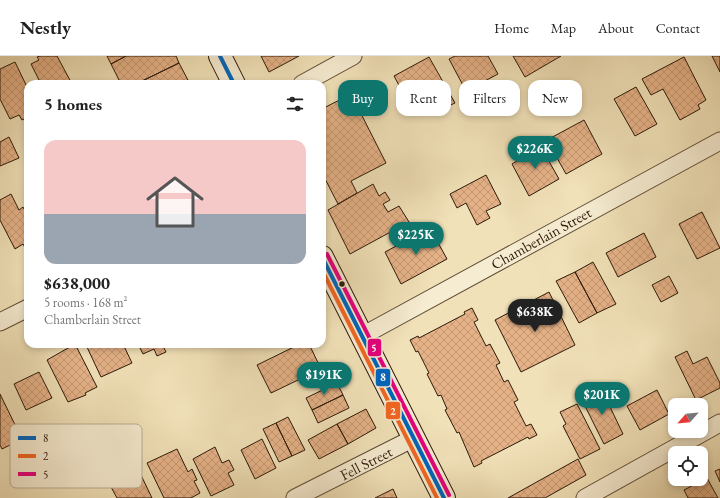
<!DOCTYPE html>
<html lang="en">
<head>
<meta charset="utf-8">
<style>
	body { margin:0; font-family:"EB Garamond",serif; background:#f2f2f2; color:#222; height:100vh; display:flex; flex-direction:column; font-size:15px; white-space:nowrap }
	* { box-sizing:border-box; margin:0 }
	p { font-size:13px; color:#767676 }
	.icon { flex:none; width:22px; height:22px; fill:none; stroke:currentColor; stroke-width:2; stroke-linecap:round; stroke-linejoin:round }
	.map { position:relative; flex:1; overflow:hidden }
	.side { position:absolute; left:24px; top:24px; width:302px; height:268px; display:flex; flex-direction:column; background:#fff; border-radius:12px; box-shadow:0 2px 6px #0003 }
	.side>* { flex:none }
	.banner { position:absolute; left:338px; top:24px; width:322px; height:36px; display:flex; gap:8px }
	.needle { width:26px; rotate:243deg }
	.buttons { position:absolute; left:668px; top:342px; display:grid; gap:8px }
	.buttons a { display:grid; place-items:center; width:40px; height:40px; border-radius:8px; background:#fff; box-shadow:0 2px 6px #0003; font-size:20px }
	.price { position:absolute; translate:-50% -34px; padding:0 9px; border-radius:14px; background:#0f766e; color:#fff; font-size:13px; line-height:26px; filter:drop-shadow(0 1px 2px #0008) }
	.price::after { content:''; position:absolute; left:50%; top:24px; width:12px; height:9px; margin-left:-6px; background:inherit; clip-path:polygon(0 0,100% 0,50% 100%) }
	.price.active { background:#222; color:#fff }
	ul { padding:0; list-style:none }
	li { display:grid; align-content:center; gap:8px; height:212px; padding:0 20px }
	li span { display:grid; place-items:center; height:124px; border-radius:12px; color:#555 }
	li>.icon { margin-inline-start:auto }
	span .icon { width:72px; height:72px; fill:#fffc; stroke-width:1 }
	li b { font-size:17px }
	h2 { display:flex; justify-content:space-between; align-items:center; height:48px; padding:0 20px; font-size:17px }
	.tag { padding:0 14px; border-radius:12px; background:#fff; box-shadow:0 2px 6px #0003; font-size:14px; line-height:36px }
	.tag.active { background:#0f766e; color:#fff }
	header { display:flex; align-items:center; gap:24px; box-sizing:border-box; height:56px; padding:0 20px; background:#fff; border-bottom:1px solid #e0e0e0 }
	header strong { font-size:19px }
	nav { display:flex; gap:22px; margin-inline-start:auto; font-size:14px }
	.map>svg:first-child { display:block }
	.building { fill:url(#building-cross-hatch); stroke:#2c1909 }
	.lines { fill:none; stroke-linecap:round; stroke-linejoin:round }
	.minor-casing { stroke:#5d4b35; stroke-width:19 }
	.secondary-casing { stroke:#2c1909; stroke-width:24 }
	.minor { stroke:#f6ecd1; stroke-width:17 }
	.secondary { stroke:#f6ecd1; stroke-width:22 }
	.bus-1-casing { stroke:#f6ecd1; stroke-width:7 }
	.bus-2-casing { stroke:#f6ecd1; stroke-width:7 }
	.bus-3-casing { stroke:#f6ecd1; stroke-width:7 }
	.bus-1 { stroke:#0065bd; stroke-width:4 }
	.bus-2 { stroke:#f26522; stroke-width:4 }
	.bus-3 { stroke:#e5007d; stroke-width:4 }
	.bus-dot { fill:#2c1909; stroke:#f6ecd1; stroke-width:1.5 }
	.labels { text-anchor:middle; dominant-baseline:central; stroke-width:4; stroke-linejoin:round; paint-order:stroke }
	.street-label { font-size:15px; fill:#2c1909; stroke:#f6ecd1 }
	.key { fill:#f6ecd1; stroke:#b9ad95; stroke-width:1 }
	.key-label { font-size:11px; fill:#2c1909 }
	.line-badge { stroke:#f6ecd1; stroke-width:1.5 }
	.badge-label { font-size:11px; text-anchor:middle; font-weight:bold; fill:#fff }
</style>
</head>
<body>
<header>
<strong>Nestly</strong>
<nav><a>Home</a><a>Map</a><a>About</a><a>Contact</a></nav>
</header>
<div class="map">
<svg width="720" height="442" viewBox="0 0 720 442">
	<defs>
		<pattern id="building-cross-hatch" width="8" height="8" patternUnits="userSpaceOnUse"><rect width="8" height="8" fill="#e5b287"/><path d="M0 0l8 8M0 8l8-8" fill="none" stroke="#c59873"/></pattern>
	</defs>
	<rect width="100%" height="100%" fill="#f1e1b8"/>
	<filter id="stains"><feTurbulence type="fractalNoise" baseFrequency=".005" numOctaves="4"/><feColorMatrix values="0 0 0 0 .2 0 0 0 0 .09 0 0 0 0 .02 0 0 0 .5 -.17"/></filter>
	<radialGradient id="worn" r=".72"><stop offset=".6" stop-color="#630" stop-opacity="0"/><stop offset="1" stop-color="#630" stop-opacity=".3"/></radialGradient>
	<!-- building -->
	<path class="building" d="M40,0H57L72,28H41L31,8L39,4L37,1Z
		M107,0H126L111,8Z
		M126,0H176L179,7L136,28H121L111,8Z
		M261,0H299L269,16Z
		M455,0H488L498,18L466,35L449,3Z
		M513,0H561L525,21Z
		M712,0H720V16Z
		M429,1L455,47L440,54L436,48L415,59L394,20Z
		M684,1L706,44L698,49L700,53L680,64L663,33L651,39L642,23Z
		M15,6L28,33V61L22,64L19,59L10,63L0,43V13Z
		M179,7L190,28H136Z
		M636,31L657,68L635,80L614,43Z
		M351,38L386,107L351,125L357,137L338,148L322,117V53Z
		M584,64L602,98L566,118L547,84Z
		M9,81L19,102L0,110V86Z
		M538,86L559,123L529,140L512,108L527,99L525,93Z
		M486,119L501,148L486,155L490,162L477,169L466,147L457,152L450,138Z
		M373,128L379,140L385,136L390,144L383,148L388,156L399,150L409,166L350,198L328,154Z
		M11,138L19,154L23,151L28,160V197L23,188L15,193L0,164V144Z
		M702,156L720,192L697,203L679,168Z
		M430,172L447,203L401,228L385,196Z
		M644,177L656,201L618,221L606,197Z
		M593,206L616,248L597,257L575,216Z
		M575,216L597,257L579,267L556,225Z
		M669,220L678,237L661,246L652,229Z
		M549,236L575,289L521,316L495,264L516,253L518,258L530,252L528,247Z
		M472,252L478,264L474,266L486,290L490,288L500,307L496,309L504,326L508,324L518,344L514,346L526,370L531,368L537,379L529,383L528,381L481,405L482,407L474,411L459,376L457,377L445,354L447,353L441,339L438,340L427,318L429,317L418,295L416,296L410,284L418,280L419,282L465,258L464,256Z
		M75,288L97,331L85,337L86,339L68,346L47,304Z
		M89,288H123L132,307L101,321L86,289Z
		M138,288H162L166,296L157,300L154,293L143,298Z
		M300,288H309L321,313L271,337L257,309Z
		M687,295L693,308L707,301L720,327V332L696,344L675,301Z
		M39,316L52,342L26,354L14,328Z
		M337,327L343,339L312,354L306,342Z
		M601,332L623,378L604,388L581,342Z
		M657,334L669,358L640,374L627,350Z
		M0,338L22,383L2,393L0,389Z
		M343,339L349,352L318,367L312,354Z
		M577,348L600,393L580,403L563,370L566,368L560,356Z
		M366,353L376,372L348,388L337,368Z
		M288,361L305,394L292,400L276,367Z
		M276,367L292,400L279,406L263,373Z
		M337,368L348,388L319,403L308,384Z
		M262,383L276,412L255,423L241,394Z
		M215,391L222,407L229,404L234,414L228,417L234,429L211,440L193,403Z
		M177,393L188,416L192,413L197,424L194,425L200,437L191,442H164L147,407Z
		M578,403L586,419L545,442H508Z
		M720,413V426L715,415Z
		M140,417L152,442H117L111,431Z
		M707,422L718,442H688L684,434Z
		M393,433L397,442H375Z"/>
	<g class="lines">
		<!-- minor casing -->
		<g class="minor-casing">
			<path id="minor" d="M302,28L353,0
				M0,266L28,252
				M362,280L720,85
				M295,442L414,382
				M585,442L720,367"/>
		</g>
		<!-- secondary casing -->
		<g class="secondary-casing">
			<path id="secondary" d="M220,0L234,28
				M322,201L444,442"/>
		</g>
		<!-- minor -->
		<use href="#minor" class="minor"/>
		<!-- secondary -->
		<use href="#secondary" class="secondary"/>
		<!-- bus-1 casing -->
		<g class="bus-1-casing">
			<path id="bus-1" d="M220,0L234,28
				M322,201L444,442"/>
		</g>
		<!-- bus-2 casing -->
		<g class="bus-2-casing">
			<path id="bus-2" d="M322,214L437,442"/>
		</g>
		<!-- bus-3 casing -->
		<g class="bus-3-casing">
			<path id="bus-3" d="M327,198L449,439"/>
		</g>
		<!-- bus-1 -->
		<use href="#bus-1" class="bus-1"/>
		<!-- bus-2 -->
		<use href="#bus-2" class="bus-2"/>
		<!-- bus-3 -->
		<use href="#bus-3" class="bus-3"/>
	</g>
	<!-- markers -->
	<circle class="bus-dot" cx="342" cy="228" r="3.5"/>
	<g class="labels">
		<!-- street labels -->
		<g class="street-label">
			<text transform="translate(541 182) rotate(-29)">Chamberlain Street</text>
			<text transform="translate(366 407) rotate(-27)">Fell Street</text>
		</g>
	</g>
	<!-- legend -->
	<rect x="10" y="368" width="132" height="64" rx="6" class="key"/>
	<rect x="18" y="380" width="18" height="4" fill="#0065bd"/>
	<rect x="18" y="398" width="18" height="4" fill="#f26522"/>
	<rect x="18" y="416" width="18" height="4" fill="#e5007d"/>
	<g class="key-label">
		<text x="43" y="386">8</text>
		<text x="43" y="404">2</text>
		<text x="43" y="422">5</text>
	</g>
	<g class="line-badge">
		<rect x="367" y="282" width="15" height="19" rx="4" fill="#e5007d"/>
		<rect x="375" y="312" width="16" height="19" rx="4" fill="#0065bd"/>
		<rect x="385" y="345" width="16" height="19" rx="4" fill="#f26522"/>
	</g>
	<g class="badge-label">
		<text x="374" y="296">5</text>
		<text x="383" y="325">8</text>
		<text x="393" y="359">2</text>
	</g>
	<rect width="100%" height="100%" filter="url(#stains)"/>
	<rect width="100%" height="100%" fill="url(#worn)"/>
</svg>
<div class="buttons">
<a><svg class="needle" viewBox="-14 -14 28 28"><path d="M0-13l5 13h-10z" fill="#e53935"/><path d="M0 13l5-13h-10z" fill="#767676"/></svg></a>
<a><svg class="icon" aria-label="locate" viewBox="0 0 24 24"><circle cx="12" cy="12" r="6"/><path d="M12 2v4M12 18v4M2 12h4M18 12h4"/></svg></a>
</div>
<b class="price" style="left:535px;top:114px">$226K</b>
<b class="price" style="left:416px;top:200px">$225K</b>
<b class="price active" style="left:535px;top:277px">$638K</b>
<b class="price" style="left:324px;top:340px">$191K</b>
<b class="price" style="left:602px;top:360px">$201K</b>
<div class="banner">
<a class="tag active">Buy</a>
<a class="tag">Rent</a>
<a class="tag">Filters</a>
<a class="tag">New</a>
</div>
<section class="side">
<h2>5 homes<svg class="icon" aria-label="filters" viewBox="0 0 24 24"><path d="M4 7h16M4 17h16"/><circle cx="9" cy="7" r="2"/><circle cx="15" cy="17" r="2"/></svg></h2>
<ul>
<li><span style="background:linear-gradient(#f6c9c9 60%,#9aa5b1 0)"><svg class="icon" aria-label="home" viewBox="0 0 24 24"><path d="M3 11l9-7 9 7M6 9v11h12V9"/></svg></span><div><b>$638,000</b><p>5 rooms · 168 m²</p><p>Chamberlain Street</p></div></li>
</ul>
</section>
</div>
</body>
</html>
